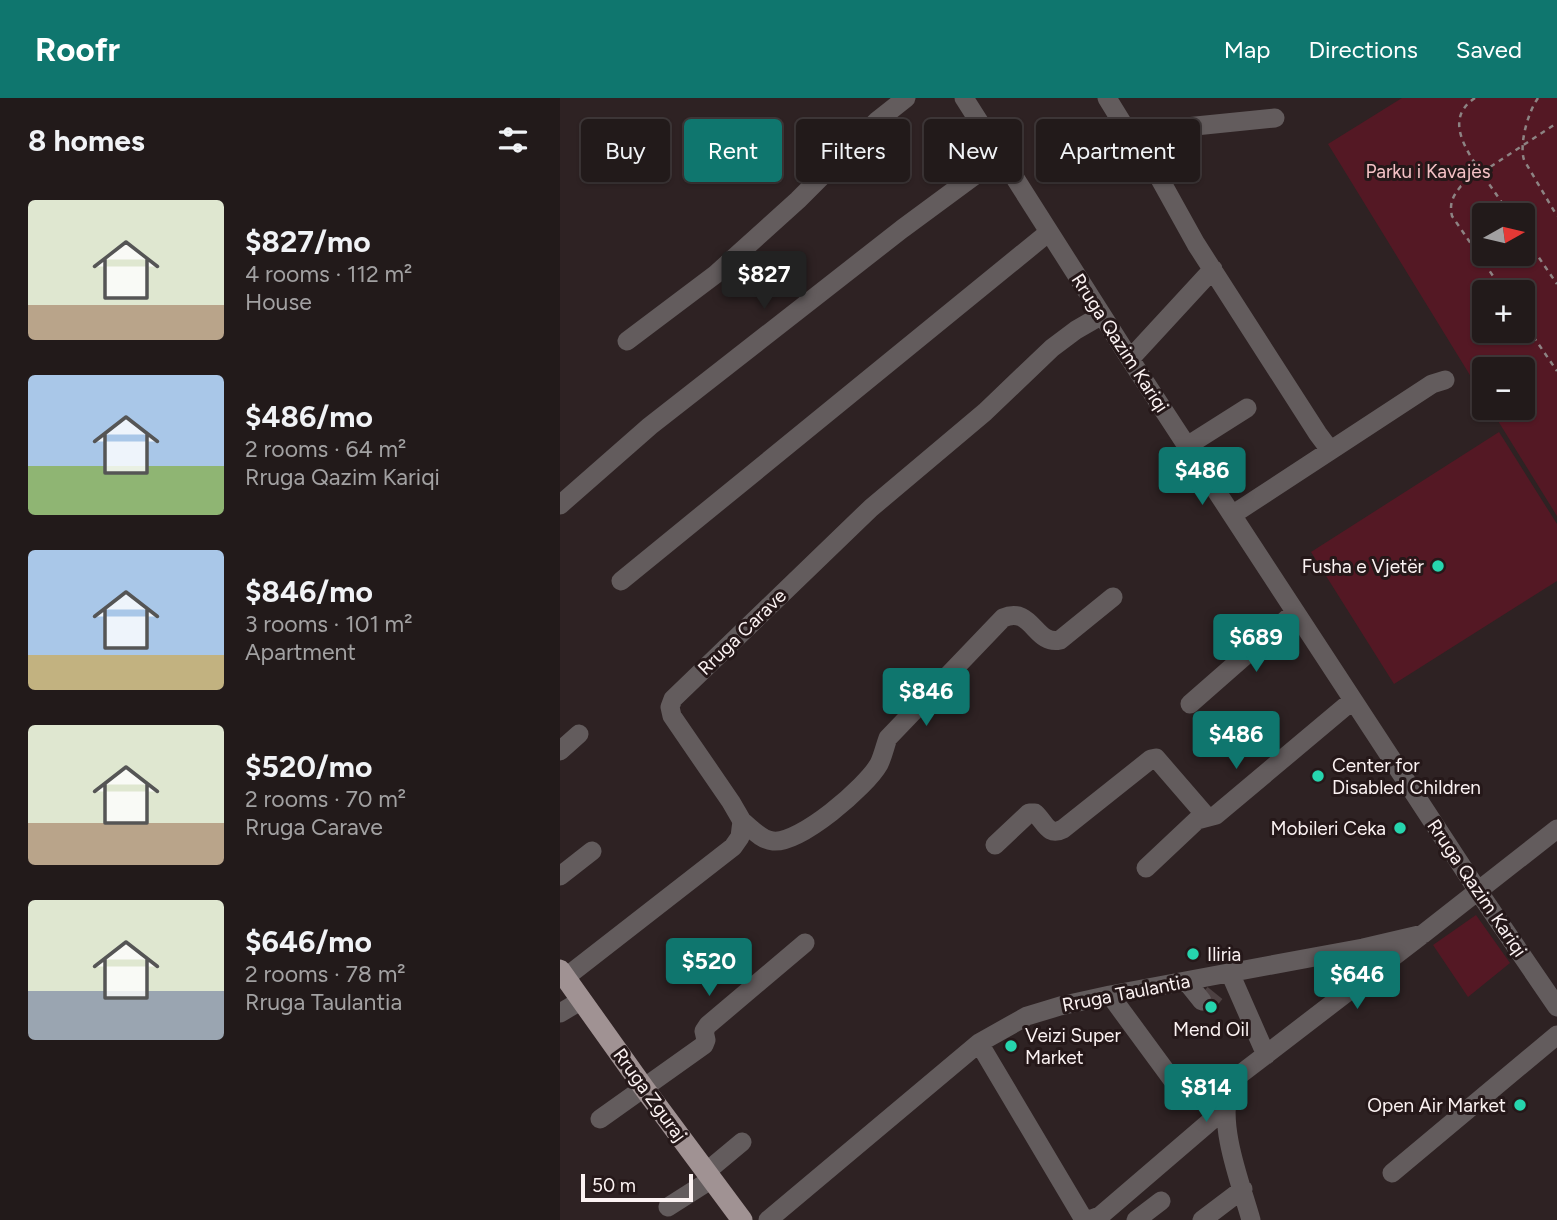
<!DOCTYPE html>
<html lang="en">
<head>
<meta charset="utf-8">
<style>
	body { margin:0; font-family:Figtree,sans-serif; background:#2e2727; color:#f1f3f6; height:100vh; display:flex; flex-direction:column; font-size:26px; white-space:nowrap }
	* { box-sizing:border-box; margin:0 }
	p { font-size:23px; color:#a2a1a2 }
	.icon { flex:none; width:38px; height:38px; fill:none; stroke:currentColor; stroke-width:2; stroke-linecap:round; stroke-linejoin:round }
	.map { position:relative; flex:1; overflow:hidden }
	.panel { display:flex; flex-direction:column; background:#221a1a; width:560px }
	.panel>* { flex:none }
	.hud { position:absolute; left:21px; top:21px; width:665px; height:63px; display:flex; gap:14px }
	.needle { width:46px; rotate:82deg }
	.controls { position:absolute; left:912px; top:105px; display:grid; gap:14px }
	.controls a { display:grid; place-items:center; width:63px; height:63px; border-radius:7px; background:#221a1a; box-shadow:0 2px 5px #0004,0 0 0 2px #3f3839; font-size:35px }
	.scale { position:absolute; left:21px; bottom:18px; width:112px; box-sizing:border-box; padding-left:7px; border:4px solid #fbf2f2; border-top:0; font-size:19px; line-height:24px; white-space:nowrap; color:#fbf2f2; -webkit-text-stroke:5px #251819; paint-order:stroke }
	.price { position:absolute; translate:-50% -60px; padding:0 16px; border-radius:7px; background:#0f766e; color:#fff; font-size:23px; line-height:46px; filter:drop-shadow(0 2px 4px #0008) }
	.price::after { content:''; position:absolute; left:50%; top:42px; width:21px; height:16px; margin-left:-10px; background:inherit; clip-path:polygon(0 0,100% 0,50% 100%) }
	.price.active { background:#222; color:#fff }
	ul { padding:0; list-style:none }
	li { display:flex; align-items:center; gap:21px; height:175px; padding:0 28px }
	li span { display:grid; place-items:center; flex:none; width:196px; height:140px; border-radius:7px; color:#555 }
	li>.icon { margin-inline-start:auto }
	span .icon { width:84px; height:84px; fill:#fffc; stroke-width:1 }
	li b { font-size:30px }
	h2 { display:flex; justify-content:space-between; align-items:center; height:84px; padding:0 28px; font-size:30px }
	.pill { padding:0 24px; border-radius:7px; background:#221a1a; box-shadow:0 2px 5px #0004,0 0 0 2px #3f3839; font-size:24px; line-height:63px }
	.pill.active { background:#0f766e; color:#fff }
	header { display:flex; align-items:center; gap:42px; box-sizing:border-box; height:98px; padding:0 35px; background:#0f766e; color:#fff }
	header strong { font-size:33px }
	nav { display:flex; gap:38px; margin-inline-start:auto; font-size:24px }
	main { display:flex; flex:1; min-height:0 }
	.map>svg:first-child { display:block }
	.green { fill:#541824; fill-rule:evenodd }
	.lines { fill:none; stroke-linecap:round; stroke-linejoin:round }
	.minor-tunnel { stroke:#4d4142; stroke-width:19; stroke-dasharray:19 10; stroke-linecap:butt }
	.path { stroke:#8d8383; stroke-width:2.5; stroke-dasharray:5 5; stroke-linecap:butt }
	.minor { stroke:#635c5d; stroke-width:19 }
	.major { stroke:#a09293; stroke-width:21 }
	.poi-dot { fill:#26d5ae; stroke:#251819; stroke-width:2.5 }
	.labels { text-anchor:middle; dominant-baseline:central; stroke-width:6; stroke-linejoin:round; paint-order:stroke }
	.park-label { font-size:19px; fill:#f5c2c6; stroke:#251819 }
	.street-label { font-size:19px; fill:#fbf2f2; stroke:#251819 }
	.poi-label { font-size:19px; fill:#fbf2f2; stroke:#251819; text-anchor:end }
</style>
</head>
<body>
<header>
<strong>Roofr</strong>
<nav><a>Map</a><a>Directions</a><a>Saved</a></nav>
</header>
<main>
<section class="panel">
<h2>8 homes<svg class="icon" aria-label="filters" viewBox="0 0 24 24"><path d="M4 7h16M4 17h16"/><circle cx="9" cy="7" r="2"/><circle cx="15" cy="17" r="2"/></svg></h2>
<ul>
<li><span style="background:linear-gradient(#dfe7d0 75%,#b9a48a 0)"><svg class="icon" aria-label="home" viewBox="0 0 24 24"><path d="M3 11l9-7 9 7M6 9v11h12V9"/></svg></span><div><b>$827/mo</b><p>4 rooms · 112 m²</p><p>House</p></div></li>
<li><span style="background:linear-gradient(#a9c7e8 65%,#8fb573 0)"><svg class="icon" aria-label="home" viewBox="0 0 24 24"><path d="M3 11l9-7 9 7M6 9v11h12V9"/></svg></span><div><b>$486/mo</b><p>2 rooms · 64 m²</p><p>Rruga Qazim Kariqi</p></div></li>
<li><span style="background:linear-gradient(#a9c7e8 75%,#c2b280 0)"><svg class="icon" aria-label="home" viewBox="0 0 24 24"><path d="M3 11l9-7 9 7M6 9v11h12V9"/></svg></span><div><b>$846/mo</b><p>3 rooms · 101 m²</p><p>Apartment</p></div></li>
<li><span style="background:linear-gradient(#dfe7d0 70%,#b9a48a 0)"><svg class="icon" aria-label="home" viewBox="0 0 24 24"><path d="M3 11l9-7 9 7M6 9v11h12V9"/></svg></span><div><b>$520/mo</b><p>2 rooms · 70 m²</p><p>Rruga Carave</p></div></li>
<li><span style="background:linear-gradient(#dfe7d0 65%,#9aa5b1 0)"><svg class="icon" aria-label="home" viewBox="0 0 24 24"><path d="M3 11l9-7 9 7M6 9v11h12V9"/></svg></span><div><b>$646/mo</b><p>2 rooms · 78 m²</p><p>Rruga Taulantia</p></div></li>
</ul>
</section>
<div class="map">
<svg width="997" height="1122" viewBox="0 0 997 1122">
	<rect width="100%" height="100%" fill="#2e2223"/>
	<!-- green -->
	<path class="green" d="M842,0H997V418L930,310H962V271H924V300L768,46ZM924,117H962V156H924ZM924,194H962V233H924Z
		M939,334L997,426V483L834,586L751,454Z
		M916,817L950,865L908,899L873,847Z"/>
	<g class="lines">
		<!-- minor-tunnel -->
		<path class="minor-tunnel" d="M642,903H646L651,900L655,895"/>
		<!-- path -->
		<path class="path" d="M915,0C883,21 907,53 922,76C932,90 941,103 950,117
			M978,0C968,14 959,46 964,62L997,118
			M962,135L997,186
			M944,194L892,118C889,105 893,98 901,88L997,25
			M962,222L997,273"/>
		<!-- minor -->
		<path class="minor" d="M404,0L570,261L918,793L997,909
			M547,0L563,26L576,38L636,146L758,336L770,352
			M576,38L586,33L715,20
			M67,243L156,176L238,102L317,23L346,0
			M570,261L653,171
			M627,348L687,310
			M0,407L90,328L342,131L441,58
			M672,417L872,286L885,282
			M61,483L489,134
			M630,606L735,514
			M0,653L19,636
			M182,723C191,730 201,742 213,743C240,746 306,689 319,666C323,658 325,648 328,640L443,520C472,507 475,548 500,542L553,499
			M435,747L469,715H475C485,724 488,739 503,731L591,661L596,660L647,719
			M586,770L637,722L656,717L793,602
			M0,778L32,753
			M670,875L706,957
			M6,879L173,749L180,739L182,723L171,704L112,618L110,609L113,601L311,410L425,314L492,250L516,232L542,217
			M626,883L642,903
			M550,897L622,995
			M0,915L22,902
			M419,945L523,1120L532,1121L540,1118L667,1009
			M40,1021L144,947L146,942L144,933L148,927L245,845
			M146,1074L182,1044
			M832,1075L997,937
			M108,1109L152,1081
			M208,1122L419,945L467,918L500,908L550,897L803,850L863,836
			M576,1122L601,1103
			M642,1122L683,1091
			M691,1122C681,1086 658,1029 669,992C670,987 675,982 678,978L863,836L997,731"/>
		<!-- major -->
		<path class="major" d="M0,872L84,990L182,1122"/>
	</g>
	<!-- markers -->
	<g class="poi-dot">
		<circle cx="878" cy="468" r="7"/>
		<circle cx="758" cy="678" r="7"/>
		<circle cx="840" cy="730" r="7"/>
		<circle cx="633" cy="856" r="7"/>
		<circle cx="651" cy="909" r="7"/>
		<circle cx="451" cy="948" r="7"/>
		<circle cx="960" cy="1007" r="7"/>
	</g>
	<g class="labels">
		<!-- park labels -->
		<g class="park-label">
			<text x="868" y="73">Parku i Kavajës</text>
		</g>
		<!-- street labels -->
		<g class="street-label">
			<text transform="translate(560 245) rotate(57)">Rruga Qazim Kariqi</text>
			<text transform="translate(182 534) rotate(-44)">Rruga Carave</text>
			<text transform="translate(917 790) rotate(56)">Rruga Qazim Kariqi</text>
			<text transform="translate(566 895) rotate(-11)">Rruga Taulantia</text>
			<text transform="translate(90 997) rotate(54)">Rruga Zguraj</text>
		</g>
		<!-- poi labels -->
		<g class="poi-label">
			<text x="864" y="468">Fusha e Vjetër</text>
			<text x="772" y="667" text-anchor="start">Center for<tspan x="772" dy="22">Disabled Children</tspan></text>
			<text x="826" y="730">Mobileri Ceka</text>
			<text x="647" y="856" text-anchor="start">Iliria</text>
			<text x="651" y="931" text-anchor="middle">Mend Oil</text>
			<text x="465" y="937" text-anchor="start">Veizi Super<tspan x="465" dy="22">Market</tspan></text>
			<text x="946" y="1007">Open Air Market</text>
		</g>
	</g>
</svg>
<div class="controls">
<a><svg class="needle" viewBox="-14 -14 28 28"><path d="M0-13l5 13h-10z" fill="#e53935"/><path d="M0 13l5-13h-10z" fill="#a2a1a2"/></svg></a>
<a>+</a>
<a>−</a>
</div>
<div class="scale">50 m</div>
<b class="price active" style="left:204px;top:213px">$827</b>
<b class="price" style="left:642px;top:409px">$486</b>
<b class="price" style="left:696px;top:576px">$689</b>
<b class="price" style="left:366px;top:630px">$846</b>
<b class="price" style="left:676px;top:673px">$486</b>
<b class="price" style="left:149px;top:900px">$520</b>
<b class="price" style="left:797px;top:913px">$646</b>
<b class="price" style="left:646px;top:1026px">$814</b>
<div class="hud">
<a class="pill">Buy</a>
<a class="pill active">Rent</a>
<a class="pill">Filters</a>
<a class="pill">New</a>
<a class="pill">Apartment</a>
</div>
</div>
</main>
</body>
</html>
